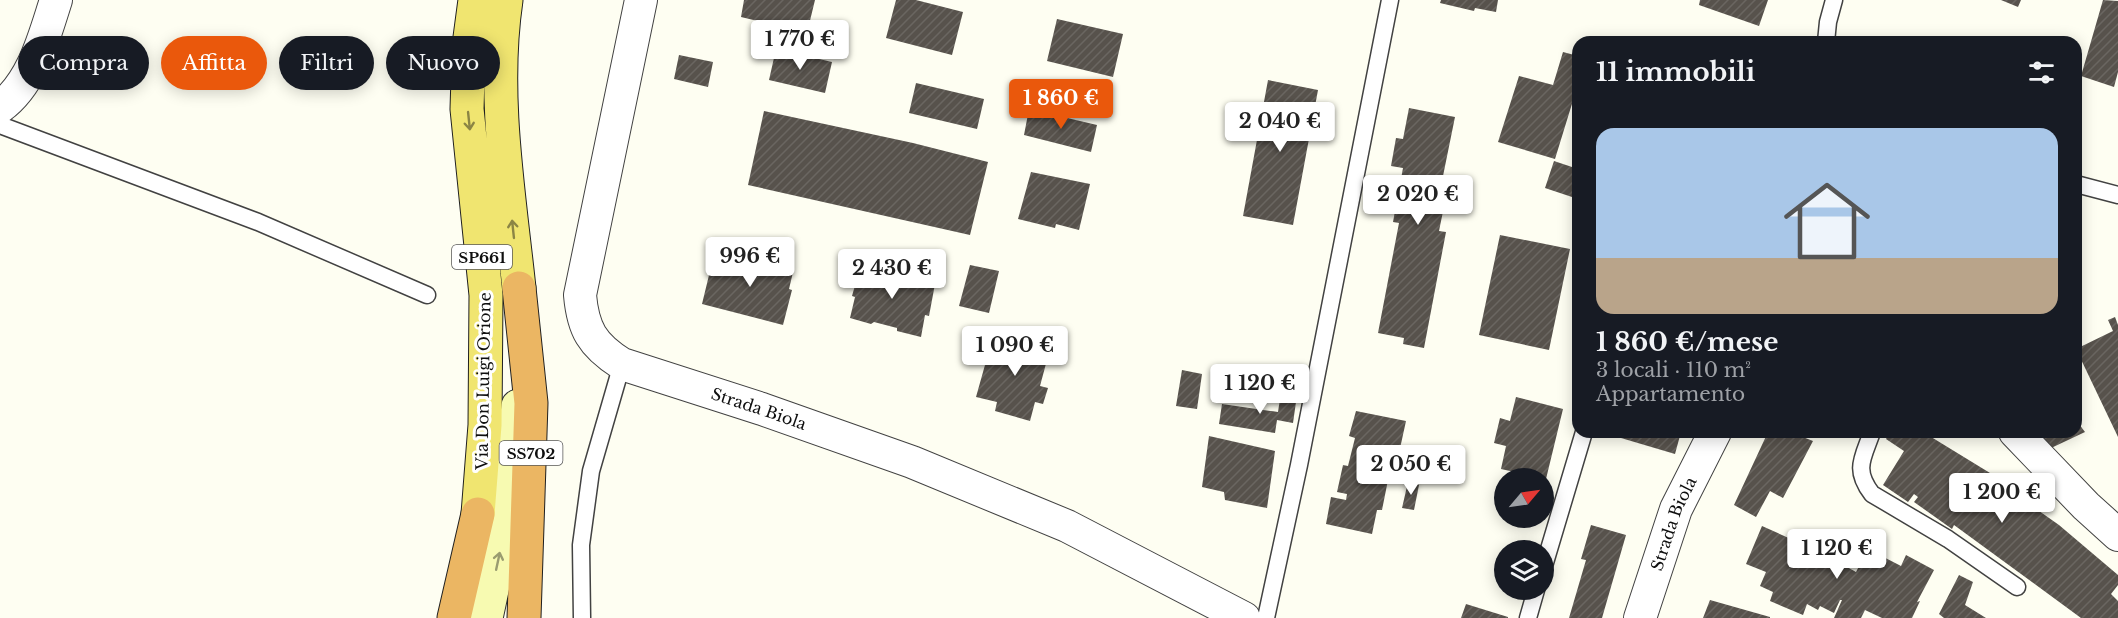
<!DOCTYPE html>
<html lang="it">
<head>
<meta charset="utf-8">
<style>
	body { margin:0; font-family:"Libre Baskerville",serif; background:#242831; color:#f1f3f6; height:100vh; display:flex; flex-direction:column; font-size:22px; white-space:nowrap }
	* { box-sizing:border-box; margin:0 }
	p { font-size:20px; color:#9ea1a6 }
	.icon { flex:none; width:33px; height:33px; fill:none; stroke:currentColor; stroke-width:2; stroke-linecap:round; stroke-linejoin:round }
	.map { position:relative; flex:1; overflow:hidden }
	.panel { position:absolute; left:1572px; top:36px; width:510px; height:402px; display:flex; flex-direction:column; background:#171b24; border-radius:18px; box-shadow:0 3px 15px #0003 }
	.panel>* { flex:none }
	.hud { position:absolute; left:18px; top:36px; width:570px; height:54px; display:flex; gap:12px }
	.needle { width:39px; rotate:61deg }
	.controls { position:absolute; left:1494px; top:468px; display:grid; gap:12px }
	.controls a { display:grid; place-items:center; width:60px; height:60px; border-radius:50%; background:#171b24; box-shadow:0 3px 15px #0003; font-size:30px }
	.price { position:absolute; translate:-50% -51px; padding:0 14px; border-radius:6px; background:#fff; color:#222; font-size:20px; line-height:39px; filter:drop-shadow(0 2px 3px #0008) }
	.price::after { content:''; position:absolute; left:50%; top:36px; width:18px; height:14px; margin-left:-9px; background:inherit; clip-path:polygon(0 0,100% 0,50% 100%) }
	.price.active { background:#ea580c; color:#fff }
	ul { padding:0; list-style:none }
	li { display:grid; align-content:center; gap:12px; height:318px; padding:0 24px }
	li span { display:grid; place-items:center; height:186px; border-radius:18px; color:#555 }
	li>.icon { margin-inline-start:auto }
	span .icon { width:108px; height:108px; fill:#fffc; stroke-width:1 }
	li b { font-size:26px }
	h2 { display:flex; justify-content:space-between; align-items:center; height:72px; padding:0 24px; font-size:26px }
	.tag { padding:0 21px; border-radius:27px; background:#171b24; box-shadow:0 3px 15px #0003; font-size:21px; line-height:54px }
	.tag.active { background:#ea580c; color:#fff }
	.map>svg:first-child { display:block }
	.building { fill:url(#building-hatch) }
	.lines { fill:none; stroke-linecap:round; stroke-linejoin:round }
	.lane-casing { stroke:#424242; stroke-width:19 }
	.street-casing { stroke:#424242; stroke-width:34 }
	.secondary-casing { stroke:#313131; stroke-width:35 }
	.primary-casing { stroke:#202020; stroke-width:35 }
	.highway-casing { stroke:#202020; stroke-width:35 }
	.lane { stroke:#fff; stroke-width:16 }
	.street { stroke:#fff; stroke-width:32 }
	.secondary { stroke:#f7fab1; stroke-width:33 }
	.primary { stroke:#f0e570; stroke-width:33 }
	.highway { stroke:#ebb663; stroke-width:33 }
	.oneway { stroke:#8b8544 }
	.oneway2 { stroke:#9a9c70 }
	.labels { text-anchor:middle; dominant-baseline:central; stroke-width:6; stroke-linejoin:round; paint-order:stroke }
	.shield { fill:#fff; stroke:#575757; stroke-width:1.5 }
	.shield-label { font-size:15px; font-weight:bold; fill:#0f0f0f }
	.street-label { font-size:16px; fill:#0f0f0f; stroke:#fff }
</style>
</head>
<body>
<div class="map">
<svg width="2118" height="618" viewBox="0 0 2118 618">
	<defs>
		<pattern id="building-hatch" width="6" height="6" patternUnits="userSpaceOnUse" patternTransform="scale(1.5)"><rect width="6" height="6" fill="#57524c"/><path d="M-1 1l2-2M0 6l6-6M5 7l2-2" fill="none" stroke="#6a6661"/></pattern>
	</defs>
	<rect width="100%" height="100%" fill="#fefef2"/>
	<!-- building -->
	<path class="building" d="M744,0H815L807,33L741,17Z
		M896,0H916L963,12L952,55L886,38Z
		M1441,0H1498L1496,12L1475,8L1474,11L1440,3Z
		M1700,0H1768L1759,26L1699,5Z
		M2001,0H2021L2018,7Z
		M2103,0L2118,1V72L2114,87L2081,76Z
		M1057,19L1123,34L1113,77L1047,61Z
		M776,49L832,62L825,93L769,80Z
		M1563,52L1578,56V95L1575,94L1555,159L1498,142L1519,76L1553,85Z
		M679,55L713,62L708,87L674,79Z
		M1268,80L1318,90L1293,225L1243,216Z
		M916,83L984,99L977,129L909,113Z
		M1409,108L1455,117L1443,176L1450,177L1439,231L1446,232L1424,348L1403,344L1404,338L1378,333L1399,223L1393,222L1403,168L1391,166L1396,138L1403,139Z
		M1029,109L1097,125L1091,152L1024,135Z
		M764,111L913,143L988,162L970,235L748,185Z
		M1554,161L1578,169V199L1545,188Z
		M1031,172L1090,184L1079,230L1056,224L1055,228L1018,219Z
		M1500,235L1570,249L1549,350L1479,335Z
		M719,251L794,268L789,289L792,290L783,325L702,304L710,271H714Z
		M861,264L935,284L929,316L925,315L921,337L897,331V328L874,322L871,324L850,318L855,297L852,296Z
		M970,265L999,271L989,313L959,306Z
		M2115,317L2118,325V437L2076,349L2113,331L2108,320Z
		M1018,335L1051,345L1040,386L1048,388L1043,404L1035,402L1030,421L995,411L997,402L976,397L992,340L1014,346Z
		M1182,370L1202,374L1197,409L1176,406Z
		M1281,392L1297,395L1293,423L1277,420L1275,433L1219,424L1222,404L1278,412Z
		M1516,397L1563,409L1546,479L1501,469L1506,446L1494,443L1500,418L1510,421Z
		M1356,411L1406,421L1394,476L1389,475L1382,510H1377L1372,534L1326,524L1331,497L1346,500L1347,494L1337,492L1343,465L1348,466L1355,438L1349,436Z
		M2076,420L2085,432L2049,449L2039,432H2076Z
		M1623,432H1681L1675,454L1621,438Z
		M1768,432H1790L1813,441L1783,498L1770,491L1756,517L1734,505Z
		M1890,432H1923L1990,473L2022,499L2059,525L2118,575V585L2111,594L2118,601V618H2081L1954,525L1952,529L1914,502L1918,497L1914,494L1908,502L1883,485L1904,451L1886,439Z
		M1209,436L1275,451L1267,508L1225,500L1224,492L1202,487Z
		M1408,482L1419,485L1414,510L1402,508Z
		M1591,525L1626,535L1602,618H1569L1586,560L1581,559Z
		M1762,526L1822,553L1856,572L1868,549L1901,566L1906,555L1934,570L1917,602L1920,601L1912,618H1882L1865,610L1861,618H1834L1842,600H1840L1834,613L1820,606L1818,610L1807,604L1803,615L1770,601L1773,592L1760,586L1766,572L1746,564Z
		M1959,575L1973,582L1965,605L1986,618H1944L1939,614Z
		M1710,600L1770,617V618H1703Z
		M1466,604L1508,617V618H1461Z"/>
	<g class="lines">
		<!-- lane casing -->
		<g class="lane-casing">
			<path id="lane" d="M1826,42L1828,22L1834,0
				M0,125L258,222L427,295
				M2076,184L2118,195
				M1872,432C1863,458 1853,469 1872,494L1948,539L2017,587
				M1544,566L1584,432
				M582,618L581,545L591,471L622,364
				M1266,618L1299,465L1390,0
				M1528,618L1536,590"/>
		</g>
		<!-- street casing -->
		<g class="street-casing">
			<g id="street">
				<path id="s1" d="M641,0L580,295C583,329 592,345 622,364L762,409L912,462L1067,526L1244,618"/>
				<path d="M0,107C33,83 44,37 56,0"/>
				<path d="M2015,432L2086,506L2118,535"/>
				<path id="s2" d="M1640,618L1676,509L1715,432"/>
			</g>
		</g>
		<!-- secondary casing -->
		<g class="secondary-casing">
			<path id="secondary" d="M486,618L504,534L518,406"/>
		</g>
		<!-- primary casing -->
		<g class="primary-casing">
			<path id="primary" d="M475,0L469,45L467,109L486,295L485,425L478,514
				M506,0C492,95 509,193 519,288"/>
		</g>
		<!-- highway casing -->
		<g class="highway-casing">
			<path id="highway" d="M519,288L531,403L524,618
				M454,618L478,514"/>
		</g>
		<!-- lane -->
		<use href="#lane" class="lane"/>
		<!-- street -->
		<use href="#street" class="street"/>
		<!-- secondary -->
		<use href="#secondary" class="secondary"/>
		<!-- primary -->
		<use href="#primary" class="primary"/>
		<!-- highway -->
		<use href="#highway" class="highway"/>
	</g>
	<!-- one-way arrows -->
	<defs><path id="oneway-shaft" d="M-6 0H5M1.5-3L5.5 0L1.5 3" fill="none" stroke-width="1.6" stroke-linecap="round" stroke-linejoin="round" transform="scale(1.5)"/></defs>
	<g class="oneway">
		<use href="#oneway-shaft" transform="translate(469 121) rotate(84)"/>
		<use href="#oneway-shaft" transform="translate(513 229) rotate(-96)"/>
	</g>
	<use class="oneway2" href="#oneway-shaft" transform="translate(498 561) rotate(-78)"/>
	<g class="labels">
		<!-- shield labels -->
		<g class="shield">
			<rect x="452" y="245" width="60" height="24" rx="4.5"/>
			<rect x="499.5" y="441" width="63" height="24" rx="4.5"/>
		</g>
		<g class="shield-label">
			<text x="482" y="257">SP661</text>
			<text x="531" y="453">SS702</text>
		</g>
		<!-- street labels -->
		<g class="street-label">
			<text transform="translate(483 381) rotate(-89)">Via Don Luigi Orione</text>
			<text stroke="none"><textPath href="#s1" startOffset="530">Strada Biola</textPath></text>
			<text stroke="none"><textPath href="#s2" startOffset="100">Strada Biola</textPath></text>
		</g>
	</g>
</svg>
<div class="controls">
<a><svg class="needle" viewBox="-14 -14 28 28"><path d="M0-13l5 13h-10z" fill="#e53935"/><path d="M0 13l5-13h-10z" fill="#9ea1a6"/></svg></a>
<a><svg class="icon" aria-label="layers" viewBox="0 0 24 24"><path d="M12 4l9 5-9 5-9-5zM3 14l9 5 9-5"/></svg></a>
</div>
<b class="price" style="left:800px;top:71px">1 770 €</b>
<b class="price active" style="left:1061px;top:130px">1 860 €</b>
<b class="price" style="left:1280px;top:153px">2 040 €</b>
<b class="price" style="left:1418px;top:226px">2 020 €</b>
<b class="price" style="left:750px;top:288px">996 €</b>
<b class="price" style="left:892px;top:300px">2 430 €</b>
<b class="price" style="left:1015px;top:377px">1 090 €</b>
<b class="price" style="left:1260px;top:415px">1 120 €</b>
<b class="price" style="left:1411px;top:496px">2 050 €</b>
<b class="price" style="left:2002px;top:524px">1 200 €</b>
<b class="price" style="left:1837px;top:580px">1 120 €</b>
<div class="hud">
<a class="tag">Compra</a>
<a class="tag active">Affitta</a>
<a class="tag">Filtri</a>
<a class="tag">Nuovo</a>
</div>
<section class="panel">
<h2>11 immobili<svg class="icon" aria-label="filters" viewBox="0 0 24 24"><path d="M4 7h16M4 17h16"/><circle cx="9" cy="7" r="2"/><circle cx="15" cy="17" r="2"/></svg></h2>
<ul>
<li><span style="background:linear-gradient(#a9c7e8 70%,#b9a48a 0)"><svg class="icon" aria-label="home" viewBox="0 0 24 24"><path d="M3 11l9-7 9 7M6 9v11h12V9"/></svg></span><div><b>1 860 €/mese</b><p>3 locali · 110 m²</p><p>Appartamento</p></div></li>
</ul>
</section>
</div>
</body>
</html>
